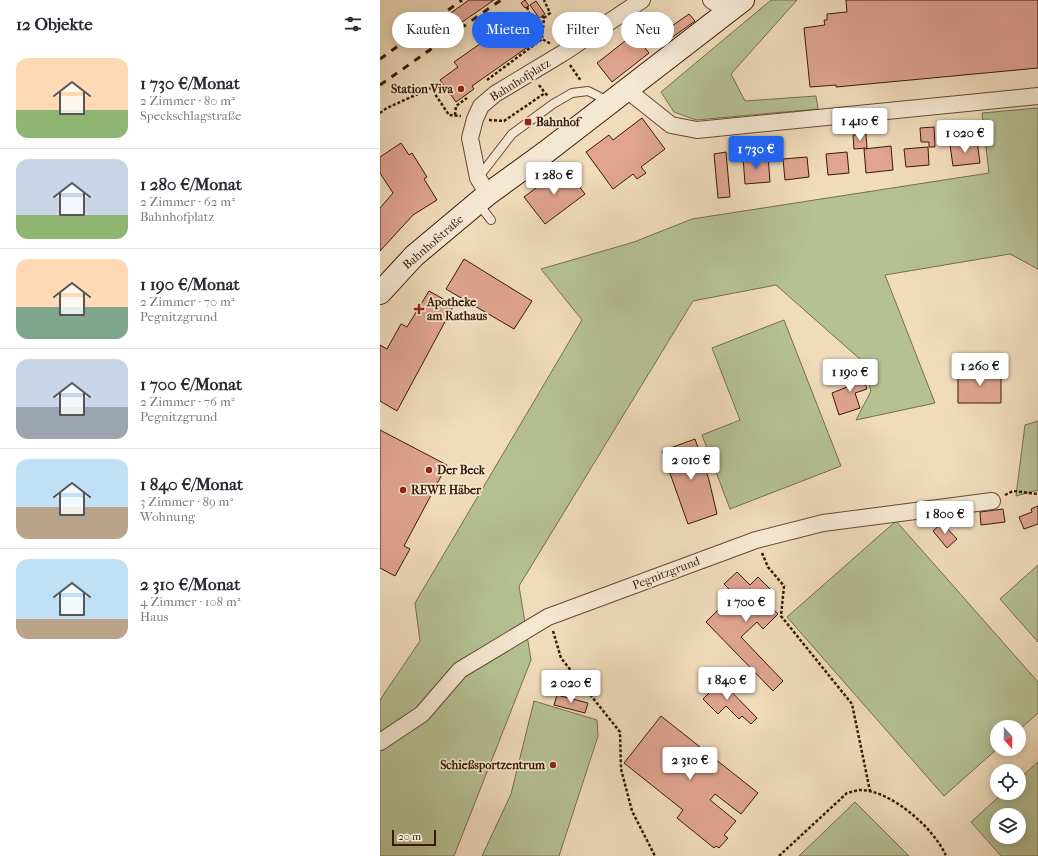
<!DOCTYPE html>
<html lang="de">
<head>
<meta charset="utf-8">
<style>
	body { margin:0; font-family:"IM FELL French Canon",serif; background:#f7f7f7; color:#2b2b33; height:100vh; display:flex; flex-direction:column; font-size:15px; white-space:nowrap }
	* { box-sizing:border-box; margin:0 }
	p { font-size:13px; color:#7c7c81 }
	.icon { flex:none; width:22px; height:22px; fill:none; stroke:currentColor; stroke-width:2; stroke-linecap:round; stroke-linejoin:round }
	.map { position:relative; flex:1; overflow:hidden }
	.panel { display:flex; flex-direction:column; background:#fff; width:380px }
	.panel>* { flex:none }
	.guide { position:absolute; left:12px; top:12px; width:380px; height:36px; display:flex; gap:8px }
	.needle { width:26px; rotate:160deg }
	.buttons { position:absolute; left:610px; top:720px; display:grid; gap:8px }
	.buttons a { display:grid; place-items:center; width:36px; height:36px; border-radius:50%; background:#fff; box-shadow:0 2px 10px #0003; font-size:20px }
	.scale { position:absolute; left:12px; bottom:10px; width:44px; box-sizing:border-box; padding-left:4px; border:2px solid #381a06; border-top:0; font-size:11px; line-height:14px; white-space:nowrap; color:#381a06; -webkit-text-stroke:3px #f5e8d3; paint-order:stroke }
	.price { position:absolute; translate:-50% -34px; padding:0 9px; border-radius:4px; background:#fff; color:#222; font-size:13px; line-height:26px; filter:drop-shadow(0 1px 2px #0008) }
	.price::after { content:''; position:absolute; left:50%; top:24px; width:12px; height:9px; margin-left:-6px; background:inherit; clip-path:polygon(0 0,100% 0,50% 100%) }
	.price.current { background:#2563eb; color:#fff }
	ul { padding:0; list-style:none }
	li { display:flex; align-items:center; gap:12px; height:100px; padding:0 16px }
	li+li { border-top:1px solid #e1e1e2 }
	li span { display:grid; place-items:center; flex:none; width:112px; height:80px; border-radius:12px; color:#555 }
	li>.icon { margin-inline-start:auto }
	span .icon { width:48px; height:48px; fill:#fffc; stroke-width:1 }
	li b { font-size:17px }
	h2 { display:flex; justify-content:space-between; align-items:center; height:48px; padding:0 16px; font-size:17px }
	.tag { padding:0 14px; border-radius:18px; background:#fff; box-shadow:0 2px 10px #0003; font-size:14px; line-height:36px }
	.tag.current { background:#2563eb; color:#fff }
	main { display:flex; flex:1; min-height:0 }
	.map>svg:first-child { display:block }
	.green { fill:#b5c193; stroke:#766e4c; fill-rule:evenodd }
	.building { fill:#e0a491; stroke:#381a06 }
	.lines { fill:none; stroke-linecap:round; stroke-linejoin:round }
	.service-casing { stroke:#664a33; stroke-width:10 }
	.minor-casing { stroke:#664a33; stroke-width:18 }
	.secondary-casing { stroke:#381a06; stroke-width:24 }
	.path { stroke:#381a06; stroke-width:2.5; stroke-dasharray:3 2; stroke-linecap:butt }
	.service { stroke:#f5e8d3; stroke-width:8 }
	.minor { stroke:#f5e8d3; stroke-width:16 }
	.secondary { stroke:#f5e8d3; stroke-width:22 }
	.rail { stroke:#381a06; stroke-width:3; stroke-dasharray:7 7; stroke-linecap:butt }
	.poi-dot { fill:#8f2418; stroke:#f5e8d3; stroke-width:1.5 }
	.labels { text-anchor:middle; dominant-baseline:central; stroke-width:3.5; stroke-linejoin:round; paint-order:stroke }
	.street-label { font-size:12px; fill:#381a06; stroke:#f5e8d3 }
	.poi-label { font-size:12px; font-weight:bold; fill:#381a06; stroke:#f5e8d3; text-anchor:start }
</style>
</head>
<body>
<main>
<section class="panel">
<h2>12 Objekte<svg class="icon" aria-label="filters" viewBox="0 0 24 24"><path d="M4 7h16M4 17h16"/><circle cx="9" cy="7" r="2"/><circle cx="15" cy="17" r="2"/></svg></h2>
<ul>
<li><span style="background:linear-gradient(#ffd9b3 65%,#8fb573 0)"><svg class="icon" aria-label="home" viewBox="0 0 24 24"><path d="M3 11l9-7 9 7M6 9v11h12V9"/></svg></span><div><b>1 730 €/Monat</b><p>2 Zimmer · 80 m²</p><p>Speckschlagstraße</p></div></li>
<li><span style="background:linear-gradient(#c9d6e8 70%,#8fb573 0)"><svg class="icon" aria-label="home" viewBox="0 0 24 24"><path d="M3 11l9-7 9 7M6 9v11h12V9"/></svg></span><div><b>1 280 €/Monat</b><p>2 Zimmer · 62 m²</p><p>Bahnhofplatz</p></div></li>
<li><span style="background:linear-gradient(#ffd9b3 60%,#7fa58c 0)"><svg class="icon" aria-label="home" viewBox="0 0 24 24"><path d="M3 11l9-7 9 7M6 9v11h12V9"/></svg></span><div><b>1 190 €/Monat</b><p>2 Zimmer · 70 m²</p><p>Pegnitzgrund</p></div></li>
<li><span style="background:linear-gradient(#c9d6e8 60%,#9aa5b1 0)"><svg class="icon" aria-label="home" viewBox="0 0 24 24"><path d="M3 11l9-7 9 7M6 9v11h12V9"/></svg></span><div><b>1 700 €/Monat</b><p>2 Zimmer · 76 m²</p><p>Pegnitzgrund</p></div></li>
<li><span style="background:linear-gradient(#bfe0f5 60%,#b9a48a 0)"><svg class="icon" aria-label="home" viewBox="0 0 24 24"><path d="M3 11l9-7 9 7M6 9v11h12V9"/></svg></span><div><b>1 840 €/Monat</b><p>3 Zimmer · 89 m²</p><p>Wohnung</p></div></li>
<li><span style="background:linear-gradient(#bfe0f5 75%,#b9a48a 0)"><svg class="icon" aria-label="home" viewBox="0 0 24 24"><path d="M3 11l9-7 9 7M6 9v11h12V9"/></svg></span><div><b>2 310 €/Monat</b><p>4 Zimmer · 108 m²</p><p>Haus</p></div></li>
</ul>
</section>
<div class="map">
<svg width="658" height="856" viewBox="0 0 658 856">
	<rect width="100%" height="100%" fill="#f0dbbb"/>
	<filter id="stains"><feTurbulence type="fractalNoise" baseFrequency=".005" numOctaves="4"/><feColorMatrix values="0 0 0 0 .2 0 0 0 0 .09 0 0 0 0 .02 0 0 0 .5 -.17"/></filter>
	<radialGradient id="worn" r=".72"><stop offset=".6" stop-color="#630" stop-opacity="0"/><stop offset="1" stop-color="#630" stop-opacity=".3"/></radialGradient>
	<!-- green -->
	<path class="green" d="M391,0H417L351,74L365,101L436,96L438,109L316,120L294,112L281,92Z
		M658,108V269L630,254L505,275L555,403L476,420L491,391L481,360L396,285L313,301L139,586L151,660L74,856H0V700L40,641L35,603L202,320L161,269L254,242L312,219L609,173L602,113Z
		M404,320L461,466L350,509L322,435L360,420L332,348Z
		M658,421V490L636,496L645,425Z
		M516,521L658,682V713L639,730V727H617V749L564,796L407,617Z
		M658,565V642L620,599Z
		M154,701L217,720L218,736L179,856H102L131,794Z
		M658,762V856H621L591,822L623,793H639V779ZM617,815H639V837H617Z
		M475,802L529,856H419Z"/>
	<!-- building -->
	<path class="building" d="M89,0H114L62,36L54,25Z
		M145,0L149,6L145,8L141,3Z
		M466,0H658V68L456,87V85L430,87L424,28L445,25L444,20H447V14L467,12Z
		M156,1L165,14L159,18L150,5Z
		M309,14L315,21L287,41L282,33Z
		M133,21L136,26L139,24L152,44L92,86L94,89L76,102L60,80L78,67L74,62Z
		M254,34L269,53L232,82L217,63Z
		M262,118L285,149L261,167L266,173L257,179L253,174L233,189L206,152L229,135L233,140Z
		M554,127L555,147H549V142H541L540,128Z
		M486,134L487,148L474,149L473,135Z
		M597,141L600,163L573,166L570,145Z
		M21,143L29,155L32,153L47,177L44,179L57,200L33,215L0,251V208L13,193L0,173V157Z
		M511,146L513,170L486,173L484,149Z
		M548,147L549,165L526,167L524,149Z
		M346,152L350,197L338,198L334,154Z
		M467,152L469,173L448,175L446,154Z
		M388,155L390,182L365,184L363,157Z
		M427,157L429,177L405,180L403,159Z
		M184,167L205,194L165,224L144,197Z
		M84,259L152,301L134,329L66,289Z
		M49,291L74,305L17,411L0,401V345L7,349L21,324L27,327Z
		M480,369L487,389L475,393L480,408L459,415L452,393L467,387L465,381L470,379L468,373Z
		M621,370V403H578V371Z
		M0,430L67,465L24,546L30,549L15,576L0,568Z
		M315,439L329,480L337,514L308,524L282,451Z
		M658,506V524L644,529L639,517L652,512L651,509Z
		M623,509L625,522L601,525L600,512Z
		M562,523L577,539L567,548L553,531Z
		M357,572L370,585L378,577L390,589L381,597L398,614L383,629L377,622L361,637L403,681L393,691L326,622L354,594L344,584Z
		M338,678L377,718L371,724L362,716L359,719L346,706L338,714L323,699L331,691L327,688Z
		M177,695L208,703L205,713L174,705Z
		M281,716L378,793L361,814L335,794L330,800L356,821L344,835L348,838L339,848L336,846L334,848L297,818L303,810L244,763Z"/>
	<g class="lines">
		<!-- service casing -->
		<g class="service-casing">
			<path id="service" d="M98,178L132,134L173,104L192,93L208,91L228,101
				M98,203L111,220"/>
		</g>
		<!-- minor casing -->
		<g class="minor-casing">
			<path id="minor" d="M331,0L349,12
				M247,90L291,125L317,130L658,96
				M108,194L98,178L90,138L95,119L101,106L115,94L183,53L262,0
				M0,742L42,714L80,670L168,617L376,540L443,523L612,501"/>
		</g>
		<!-- secondary casing -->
		<g class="secondary-casing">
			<path id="secondary" d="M0,293L34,256L108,194L166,152L363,0"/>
		</g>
		<!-- path -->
		<path class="path" d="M147,7L159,42
			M162,16L164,18L162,39L171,44
			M164,18L170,13L164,0
			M190,65L201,81
			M107,80L162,39
			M159,85L165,93
			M0,113L7,108L51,88L69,115L81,116
			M75,115L76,106L87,98
			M109,120L124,121L165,93L168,96
			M625,495L633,491L658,494
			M382,553L388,567L404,586L401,616L472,704L490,791
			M173,631L181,658L240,732L241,769L252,811L275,856
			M399,856L467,793C471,792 475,791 479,790C510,789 555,829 566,856"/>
		<!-- service -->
		<use href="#service" class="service"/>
		<!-- minor -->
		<use href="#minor" class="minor"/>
		<!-- secondary -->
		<use href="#secondary" class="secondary"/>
		<!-- rail -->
		<path class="rail" d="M0,59L82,0
			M0,85L121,0"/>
	</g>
	<!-- markers -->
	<g class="poi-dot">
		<circle cx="81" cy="89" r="4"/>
		<rect x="144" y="118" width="8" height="8" rx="2"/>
		<path d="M37 303h4v4h4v4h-4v4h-4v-4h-4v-4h4z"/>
		<circle cx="49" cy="470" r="4"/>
		<circle cx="23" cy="490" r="4"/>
		<circle cx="173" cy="765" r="4"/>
	</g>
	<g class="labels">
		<!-- street labels -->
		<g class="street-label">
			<text transform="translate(140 80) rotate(-32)">Bahnhofplatz</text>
			<text transform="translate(53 242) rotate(-41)">Bahnhofstraße</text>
			<text transform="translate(286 573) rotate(-21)">Pegnitzgrund</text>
		</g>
		<!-- poi labels -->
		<g class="poi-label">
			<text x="73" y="89" text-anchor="end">Station Viva</text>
			<text x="156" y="122">Bahnhof</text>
			<text x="47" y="302">Apotheke<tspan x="47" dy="14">am Rathaus</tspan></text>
			<text x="57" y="470">Der Beck</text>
			<text x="31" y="490">REWE Häber</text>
			<text x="165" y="765" text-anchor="end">Schießsportzentrum</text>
		</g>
	</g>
	<rect width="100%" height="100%" filter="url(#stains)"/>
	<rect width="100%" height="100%" fill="url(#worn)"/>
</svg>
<div class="buttons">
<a><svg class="needle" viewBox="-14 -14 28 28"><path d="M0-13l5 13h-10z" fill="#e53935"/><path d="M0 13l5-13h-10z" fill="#7c7c81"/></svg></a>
<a><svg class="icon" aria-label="locate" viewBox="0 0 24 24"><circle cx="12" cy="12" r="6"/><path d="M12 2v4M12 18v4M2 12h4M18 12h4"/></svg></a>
<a><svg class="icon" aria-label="layers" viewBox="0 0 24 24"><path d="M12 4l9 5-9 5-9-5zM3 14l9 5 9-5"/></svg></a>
</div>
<div class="scale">20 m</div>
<b class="price" style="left:480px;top:142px">1 410 €</b>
<b class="price" style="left:585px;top:154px">1 020 €</b>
<b class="price current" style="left:376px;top:170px">1 730 €</b>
<b class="price" style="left:174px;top:196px">1 280 €</b>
<b class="price" style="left:600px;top:387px">1 260 €</b>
<b class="price" style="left:470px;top:393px">1 190 €</b>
<b class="price" style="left:311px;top:481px">2 010 €</b>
<b class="price" style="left:565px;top:535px">1 800 €</b>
<b class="price" style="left:366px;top:623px">1 700 €</b>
<b class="price" style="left:347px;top:701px">1 840 €</b>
<b class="price" style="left:191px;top:704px">2 020 €</b>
<b class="price" style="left:310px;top:781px">2 310 €</b>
<div class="guide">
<a class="tag">Kaufen</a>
<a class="tag current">Mieten</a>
<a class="tag">Filter</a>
<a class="tag">Neu</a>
</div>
</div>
</main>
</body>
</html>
